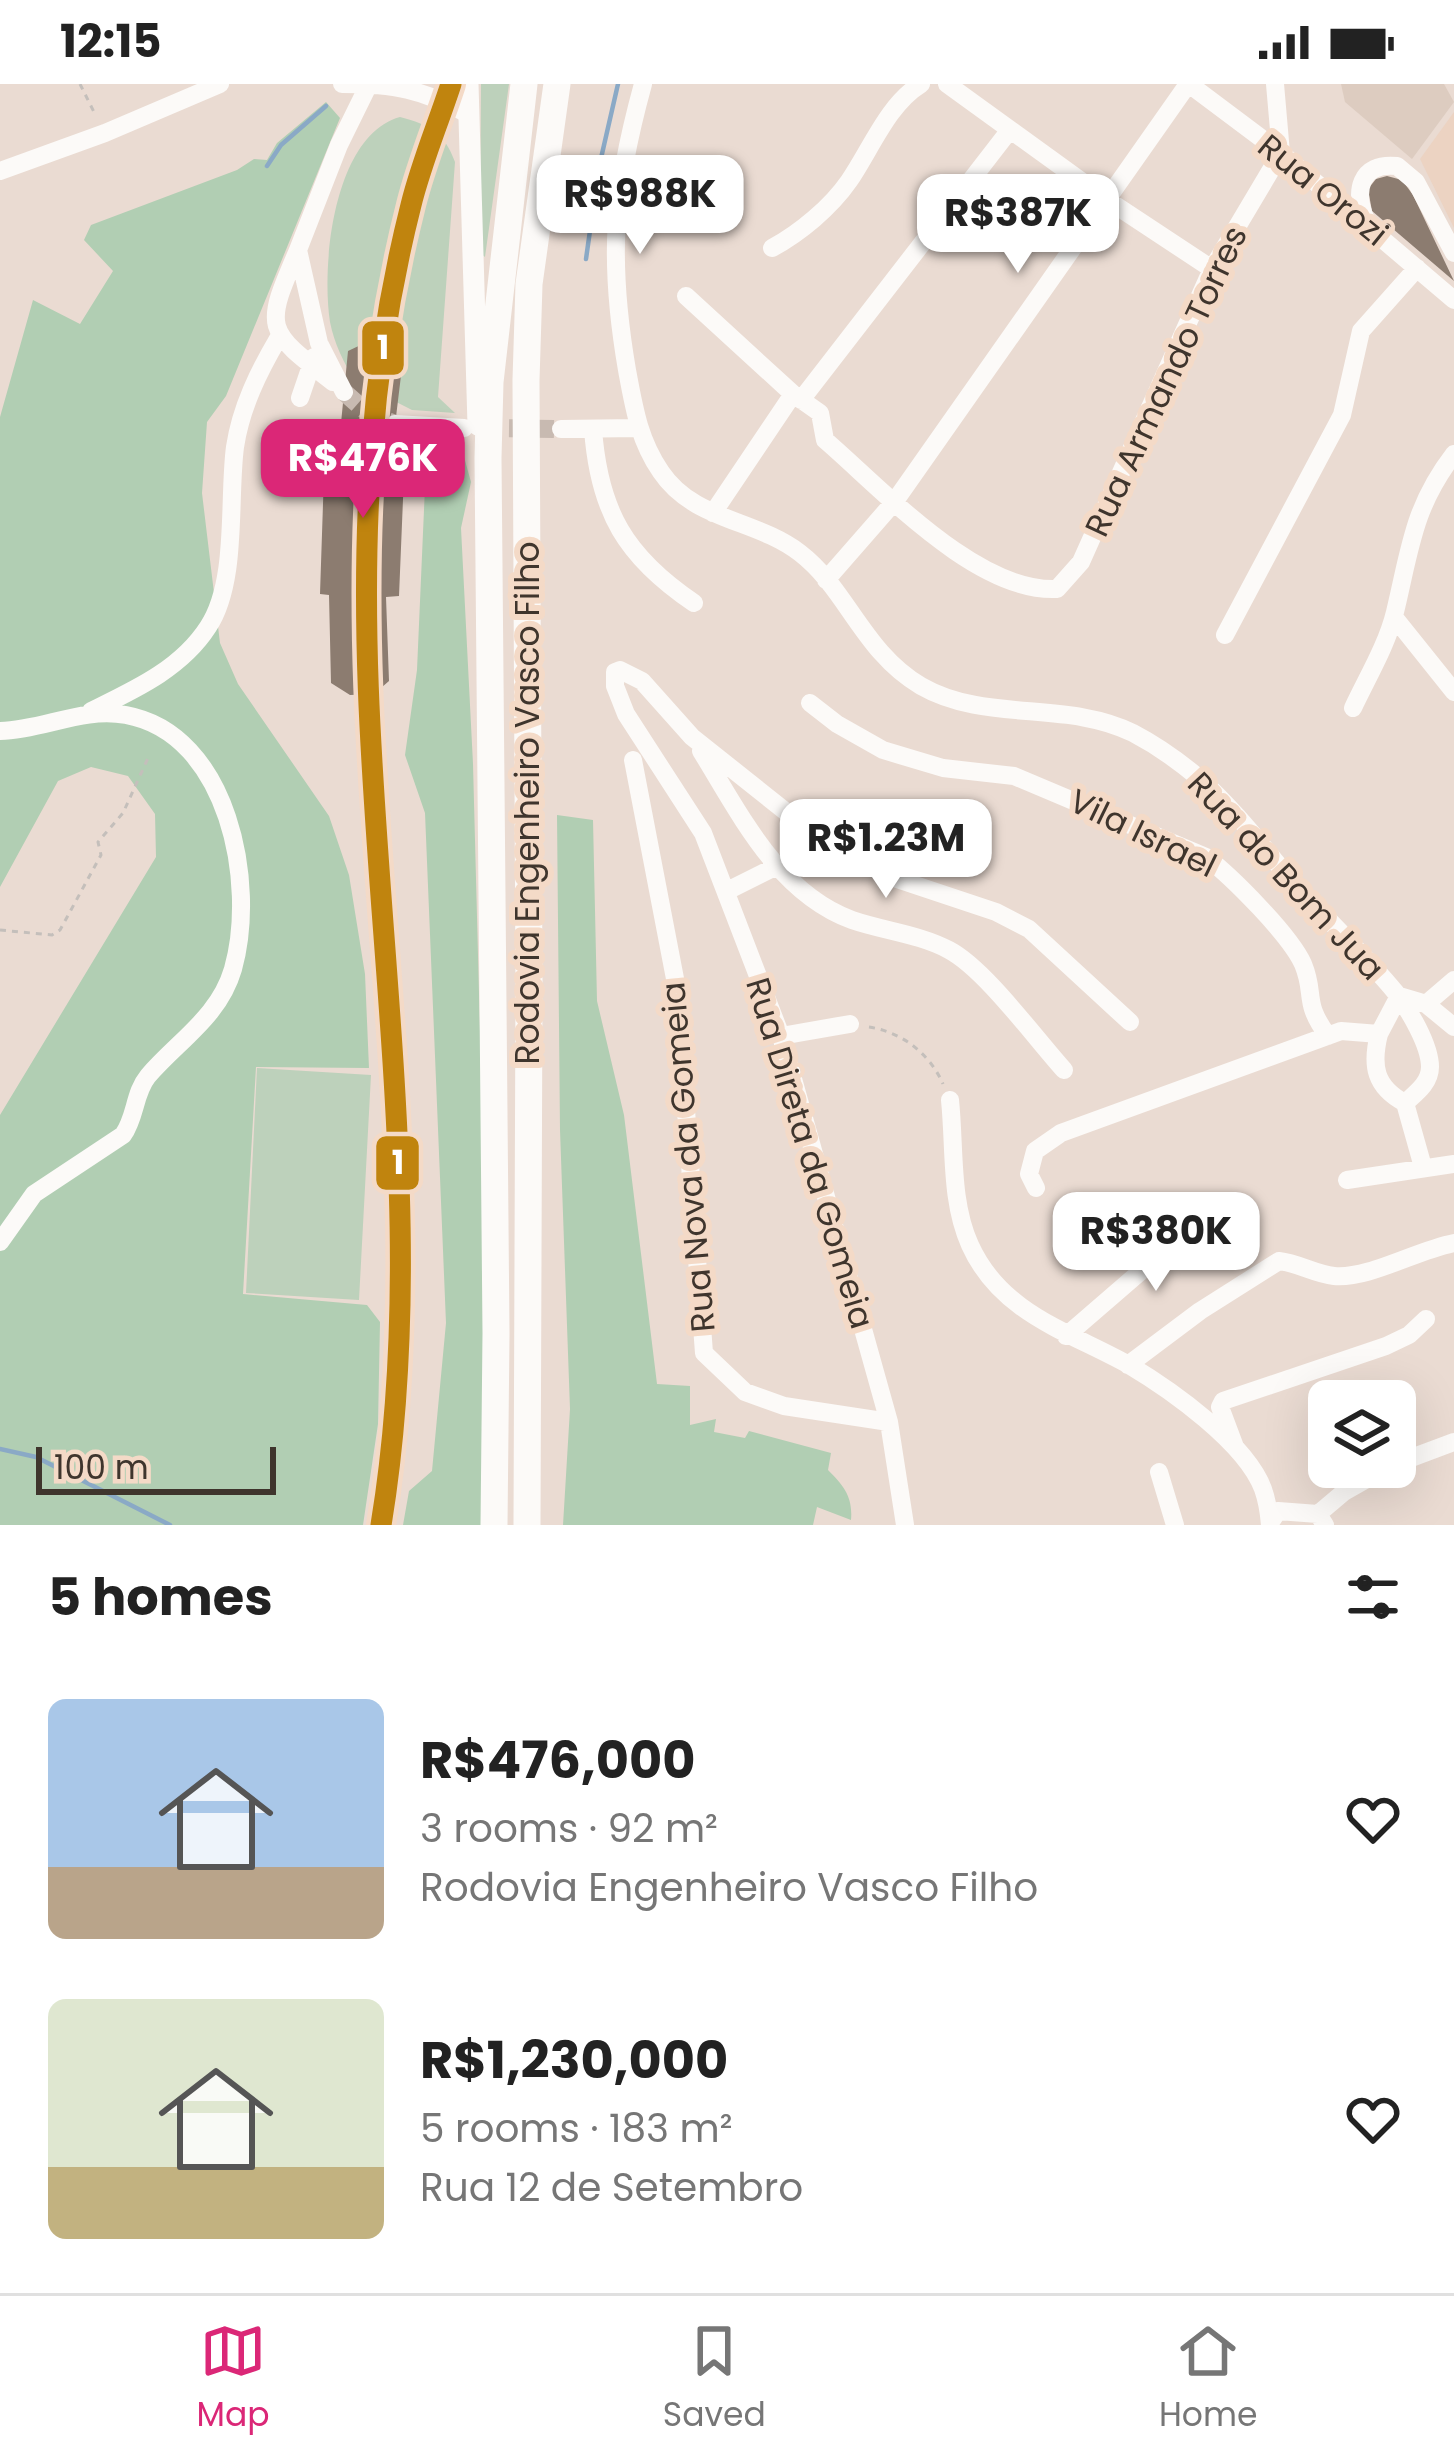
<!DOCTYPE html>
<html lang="en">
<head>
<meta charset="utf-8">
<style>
	body { margin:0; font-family:Poppins,sans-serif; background:#f2f2f2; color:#222; height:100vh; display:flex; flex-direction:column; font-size:45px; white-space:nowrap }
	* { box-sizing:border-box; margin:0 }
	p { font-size:39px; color:#767676 }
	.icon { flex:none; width:66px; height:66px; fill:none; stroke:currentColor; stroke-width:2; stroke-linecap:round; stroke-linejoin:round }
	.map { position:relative; height:1441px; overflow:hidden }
	.sheet { display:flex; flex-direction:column; background:#fff; flex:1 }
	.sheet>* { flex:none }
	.tools { position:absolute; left:1308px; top:1296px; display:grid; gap:24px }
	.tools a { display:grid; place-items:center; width:108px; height:108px; border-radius:18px; background:#fff; box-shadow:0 12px 48px #0002; font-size:60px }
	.scale { position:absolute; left:36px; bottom:30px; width:240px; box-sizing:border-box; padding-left:12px; border:6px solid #3f352d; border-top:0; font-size:33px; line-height:42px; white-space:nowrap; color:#3f352d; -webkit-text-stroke:9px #f4dac7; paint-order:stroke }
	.price { position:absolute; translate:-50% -102px; padding:0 27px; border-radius:24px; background:#fff; color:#222; font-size:39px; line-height:78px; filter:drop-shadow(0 3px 6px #0008) }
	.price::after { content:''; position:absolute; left:50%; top:72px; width:36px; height:27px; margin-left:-18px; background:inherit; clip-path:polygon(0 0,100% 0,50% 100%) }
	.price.selected { background:#db2777; color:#fff }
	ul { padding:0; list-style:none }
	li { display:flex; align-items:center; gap:36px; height:300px; padding:0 48px }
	li span { display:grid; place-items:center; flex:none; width:336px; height:240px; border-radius:18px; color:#555 }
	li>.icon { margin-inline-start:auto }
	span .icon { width:144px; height:144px; fill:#fffc; stroke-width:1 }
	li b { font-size:51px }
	h2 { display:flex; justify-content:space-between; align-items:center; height:144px; padding:0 48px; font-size:51px }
	.status { display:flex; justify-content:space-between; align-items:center; height:84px; padding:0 60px; background:#fff; direction:ltr }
	.status svg { height:33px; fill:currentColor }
	.tabs { display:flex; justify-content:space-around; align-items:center; height:168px; border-top:3px solid #e0e0e0; background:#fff; font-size:33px; color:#767676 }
	.tabs a { display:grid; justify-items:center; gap:6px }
	.tabs .selected { color:#db2777 }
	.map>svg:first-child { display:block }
	.built { fill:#ecd3c2 }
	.education { fill:#ddccc0 }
	.green { fill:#bdd1bb }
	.forest { fill:#b1ceb3 }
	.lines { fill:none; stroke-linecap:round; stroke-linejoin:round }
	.stream { stroke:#8aa9c6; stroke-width:4.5 }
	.building { fill:#8c7c70 }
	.minor-tunnel { stroke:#c8bab1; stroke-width:18; stroke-dasharray:18 9; stroke-linecap:butt }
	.path { stroke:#c4bfbb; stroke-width:3; stroke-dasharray:6 6; stroke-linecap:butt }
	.minor { stroke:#fcfaf8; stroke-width:18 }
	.major { stroke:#fcfaf8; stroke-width:21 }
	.highway { stroke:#fcfaf8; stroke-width:27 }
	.metro-1-casing { stroke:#f4dac7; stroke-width:30 }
	.metro-1 { stroke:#c0840e; stroke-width:21 }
	.labels { text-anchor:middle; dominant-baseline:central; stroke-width:12; stroke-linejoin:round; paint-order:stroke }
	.street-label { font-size:33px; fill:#3f352d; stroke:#f4dac7 }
	.line-badge { stroke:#f4dac7; stroke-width:4.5 }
	.badge-label { font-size:33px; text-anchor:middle; font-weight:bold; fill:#fff }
</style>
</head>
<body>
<div class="status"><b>12:15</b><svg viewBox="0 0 49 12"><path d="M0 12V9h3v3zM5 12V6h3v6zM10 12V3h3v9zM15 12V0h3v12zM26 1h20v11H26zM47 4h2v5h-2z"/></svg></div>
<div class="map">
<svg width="1454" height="1441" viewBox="0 0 1454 1441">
	<rect width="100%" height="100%" fill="#eadbd2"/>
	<!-- built -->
	<path class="built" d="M1454,28V144L1420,75Z"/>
	<!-- education -->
	<path class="education" d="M1341,0H1444L1454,18L1412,75L1345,18Z"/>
	<!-- green -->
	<path class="green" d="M481,0H509L485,173L480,169Z
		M400,33C430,41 444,48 455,78L438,313L455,329L412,326L355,297C344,279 334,259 330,238C321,180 334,51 400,33Z
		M257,984L371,991L359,1216L246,1209Z"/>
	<!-- forest -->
	<path class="forest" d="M326,18L340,34L226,312L207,338L202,409L220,559L238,600L329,732L349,791L365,890L369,984L256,983L243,1210L367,1221L380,1238L378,1340L363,1441H0V1031L156,773L155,730L128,692L91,683L58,697L0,803V333L33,216L80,240L113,187L84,156L91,141L237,86L254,75L267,76L277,59Z
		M461,362L471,398L461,444L473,680L485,1138L482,1441H403L409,1407L432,1387L446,1239L425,729L405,671L417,586L426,380Z
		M557,731L593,736L597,917L624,1031L657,1300L690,1302V1341L716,1335L714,1348L745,1354L749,1347L831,1369L828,1386C844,1402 853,1413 851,1436L817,1423L813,1441H563L570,1325L560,1046Z"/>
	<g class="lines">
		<!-- stream -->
		<path class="stream" d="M267,82L281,61L326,22
			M586,175L599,83L618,0
			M0,1365L36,1373L170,1441"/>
	</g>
	<!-- building -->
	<path class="building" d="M1387,92L1402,96L1413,111L1454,197L1372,127L1368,105L1376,95Z
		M367,258L389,261L403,275L392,366L405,367L399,512L386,513L389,597L374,610L350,611L331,599L329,511L320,510L325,360H339L348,267Z"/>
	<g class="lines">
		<!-- minor-tunnel -->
		<path class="minor-tunnel" d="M344,308L369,330L395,340
			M482,344L561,345"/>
		<!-- path -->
		<path class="path" d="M80,0L96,32
			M0,846L52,851L60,846L101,771L98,758L123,729L148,674
			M869,943C902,948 930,970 943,1000"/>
		<!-- minor -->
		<path class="minor" d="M342,0C394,0 422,5 468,30
			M643,0C613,109 608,175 627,286C634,324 639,356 661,388C694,437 756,435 800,469C847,505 863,568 921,602C985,639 1067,616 1133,649C1156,661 1180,678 1200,695C1234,725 1262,762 1291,796C1325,834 1364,870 1396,909C1409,926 1430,961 1430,983C1430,999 1416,1009 1405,1019L1423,1083
			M947,0L1106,115L1212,185
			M1189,0L1281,69L1454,216
			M1275,0L1281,69
			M0,87L105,49L220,0
			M1366,136C1354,108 1359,78 1397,82L1416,98L1454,169
			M772,164C800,149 831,123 849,97C871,65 888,20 921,0
			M298,166C264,245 264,245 333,298
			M686,212L793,310L820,329L825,356C883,406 977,509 1057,505L1081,478L1212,185L1281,69
			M344,308L319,259L298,166L339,61L369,0
			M300,314L314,273
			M801,316L1009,47
			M395,340L464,344
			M561,345L637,344
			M593,345C599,428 626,473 694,519
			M713,429L793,310
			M826,496L895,417L1188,0
			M1394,533L1454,608
			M1225,551L1342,331L1361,247L1417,184
			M810,619L837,640L883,666L943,684L1014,692L1206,773C1232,793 1290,851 1303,880C1316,911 1302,917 1328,952
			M1353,624C1367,594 1387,561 1395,528C1410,466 1413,423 1454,370
			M91,627C134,606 181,585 208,543C238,498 228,416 235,363C241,323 259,287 279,253
			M0,647C44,646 82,623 126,631C229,650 257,800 233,885C219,933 179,956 148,992C134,1009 136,1033 123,1051L34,1110L0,1158
			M701,667C740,730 778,809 852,836C884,847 919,850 949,866C985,885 1035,954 1064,986
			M633,676L677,905L704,1269L745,1308L784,1322L889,1338
			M733,804L777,782
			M1399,912L1426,920L1454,943
			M1426,920L1454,896
			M1379,950C1371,982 1375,1003 1405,1019
			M781,952L850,940
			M950,1016C955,1064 950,1117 970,1161C1001,1230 1070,1248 1129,1281C1171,1306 1246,1359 1263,1405C1267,1416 1269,1429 1270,1441
			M1347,1096L1454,1080
			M1036,1104L1029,1090L1035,1067L1061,1049L1341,947L1379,950L1399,912
			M1066,1252L1147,1182L1226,1137
			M1128,1281L1200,1227L1279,1177C1298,1179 1315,1190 1334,1192C1369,1195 1417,1166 1454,1159
			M1235,1363L1220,1323L1223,1317L1386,1262L1409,1251L1426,1235
			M1395,1380L1454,1358
			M1159,1388L1175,1441
			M1318,1430L1344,1408L1388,1383
			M1270,1439L1278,1427L1318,1430L1325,1441
			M905,1441L889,1338L781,952L703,749L626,630L615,602V588L620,586L642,597L692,653L829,762L891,793L996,828L1029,845L1130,938"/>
		<!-- major -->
		<path class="major" d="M468,0L478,341"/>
		<!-- highway -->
		<path class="highway" d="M494,1441L496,1249L488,374L490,298L524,0
			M527,1441L529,903L526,296L529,200L557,0"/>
		<!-- metro-1 casing -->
		<g class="metro-1-casing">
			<path id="metro-1" d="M381,1441C440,1083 343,722 372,362C378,281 391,200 411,121C421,80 438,40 451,0"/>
		</g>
		<!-- metro-1 -->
		<use href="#metro-1" class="metro-1"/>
	</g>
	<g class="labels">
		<!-- street labels -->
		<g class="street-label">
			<text transform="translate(1323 106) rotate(39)">Rua Orozi</text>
			<text transform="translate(1166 297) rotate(-65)">Rua Armando Torres</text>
			<text transform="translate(527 719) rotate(-90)">Rodovia Engenheiro Vasco Filho</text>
			<text transform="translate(1143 749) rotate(26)">Vila Israel</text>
			<text transform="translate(1286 792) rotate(47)">Rua do Bom Jua</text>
			<text transform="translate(810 1069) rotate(73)">Rua Direta da Gomeia</text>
			<text transform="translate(688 1073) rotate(-95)">Rua Nova da Gomeia</text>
		</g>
	</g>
	<g class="line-badge">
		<rect x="360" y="235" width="46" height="58" rx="12" fill="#c0840e"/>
		<rect x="374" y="1050" width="47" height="58" rx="12" fill="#c0840e"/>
	</g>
	<g class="badge-label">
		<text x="383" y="275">1</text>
		<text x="398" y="1090">1</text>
	</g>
</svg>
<div class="tools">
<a><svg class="icon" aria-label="layers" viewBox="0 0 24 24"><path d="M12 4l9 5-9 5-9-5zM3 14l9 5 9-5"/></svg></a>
</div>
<div class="scale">100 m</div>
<b class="price" style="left:640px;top:173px">R$988K</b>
<b class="price" style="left:1018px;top:192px">R$387K</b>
<b class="price selected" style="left:363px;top:437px">R$476K</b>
<b class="price" style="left:886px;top:817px">R$1.23M</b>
<b class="price" style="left:1156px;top:1210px">R$380K</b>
</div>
<section class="sheet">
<h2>5 homes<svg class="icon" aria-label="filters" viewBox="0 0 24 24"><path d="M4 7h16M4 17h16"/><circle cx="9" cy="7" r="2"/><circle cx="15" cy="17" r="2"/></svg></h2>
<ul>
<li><span style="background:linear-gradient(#a9c7e8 70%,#b9a48a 0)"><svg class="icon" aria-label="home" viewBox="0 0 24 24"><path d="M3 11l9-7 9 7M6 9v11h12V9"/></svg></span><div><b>R$476,000</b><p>3 rooms · 92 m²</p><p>Rodovia Engenheiro Vasco Filho</p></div><svg class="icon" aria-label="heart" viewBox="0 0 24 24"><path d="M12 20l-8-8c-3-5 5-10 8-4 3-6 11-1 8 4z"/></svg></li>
<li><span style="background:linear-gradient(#dfe7d0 70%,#c2b280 0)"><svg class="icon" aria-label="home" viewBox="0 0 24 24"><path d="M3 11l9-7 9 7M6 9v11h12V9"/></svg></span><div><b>R$1,230,000</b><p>5 rooms · 183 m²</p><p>Rua 12 de Setembro</p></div><svg class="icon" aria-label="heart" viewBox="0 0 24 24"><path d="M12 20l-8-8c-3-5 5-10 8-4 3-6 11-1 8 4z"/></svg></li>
</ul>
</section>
<nav class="tabs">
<a class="selected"><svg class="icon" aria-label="map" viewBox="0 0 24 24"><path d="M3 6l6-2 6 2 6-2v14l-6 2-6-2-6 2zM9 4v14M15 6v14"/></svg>Map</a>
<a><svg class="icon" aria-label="saved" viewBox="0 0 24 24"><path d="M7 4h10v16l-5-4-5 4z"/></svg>Saved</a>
<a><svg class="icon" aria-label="home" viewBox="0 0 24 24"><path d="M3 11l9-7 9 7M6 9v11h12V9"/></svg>Home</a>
</nav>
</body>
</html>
